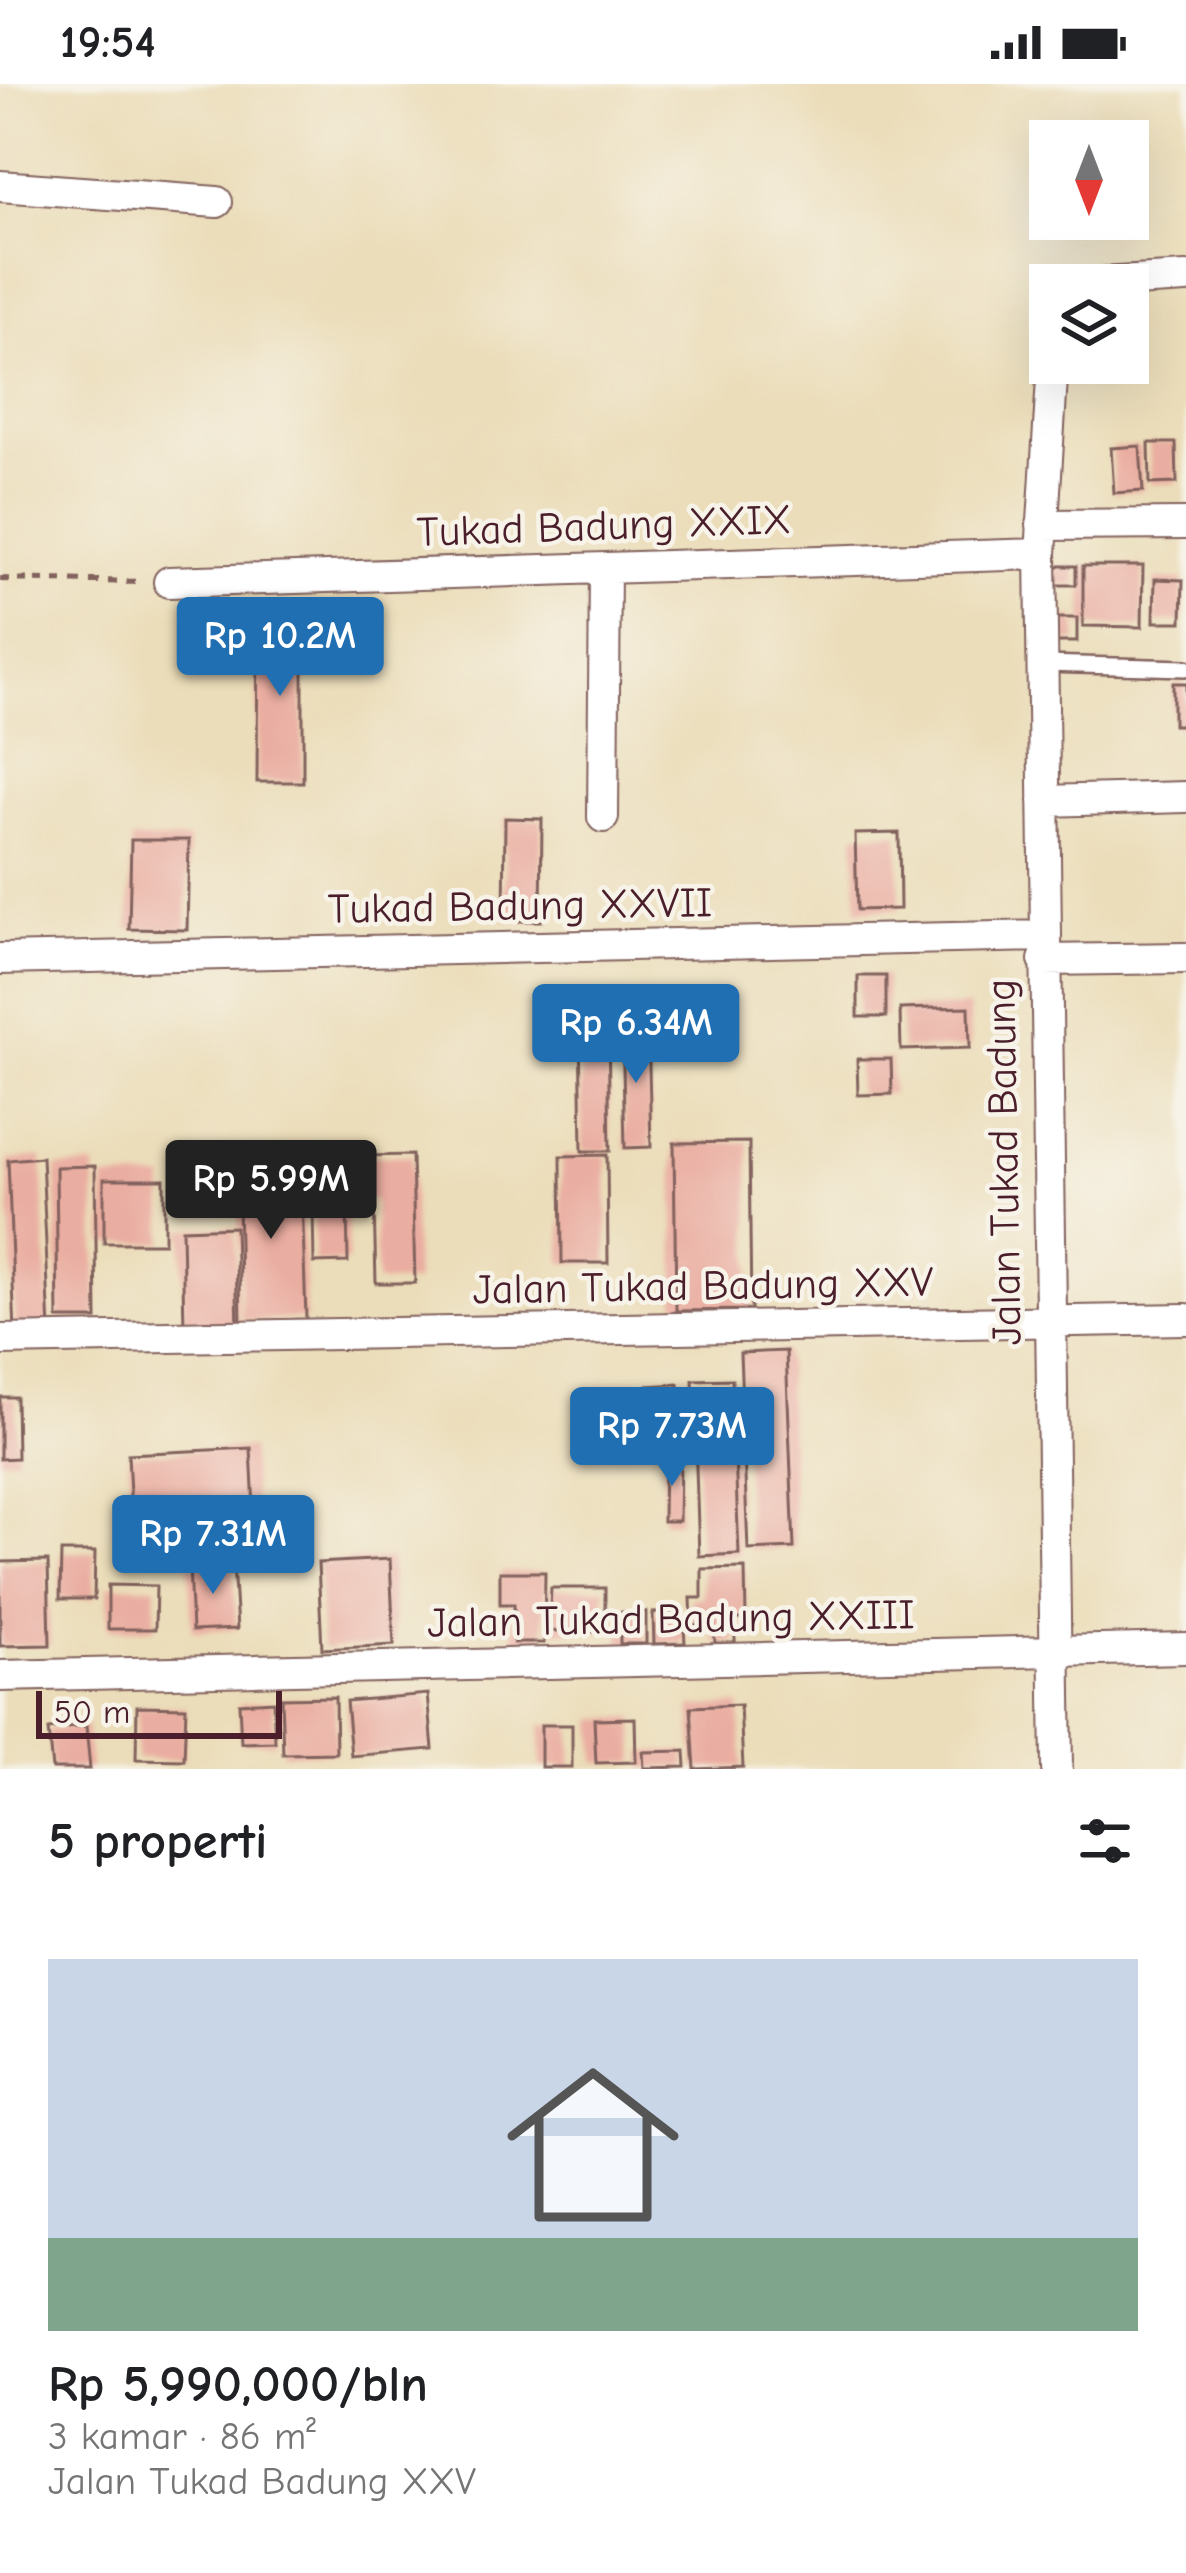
<!DOCTYPE html>
<html lang="id">
<head>
<meta charset="utf-8">
<style>
	body { margin:0; font-family:"Comic Neue",sans-serif; background:#f6f6f6; color:#202124; height:100vh; display:flex; flex-direction:column; font-size:45px; white-space:nowrap }
	* { box-sizing:border-box; margin:0 }
	p { font-size:39px; color:#757577 }
	.icon { flex:none; width:66px; height:66px; fill:none; stroke:currentColor; stroke-width:2; stroke-linecap:round; stroke-linejoin:round }
	.map { position:relative; height:1685px; overflow:hidden }
	.side { display:flex; flex-direction:column; background:#fff; flex:1 }
	.side>* { flex:none }
	.needle { width:78px; rotate:180deg }
	.controls { position:absolute; left:1029px; top:36px; display:grid; gap:24px }
	.controls a { display:grid; place-items:center; width:120px; height:120px; border-radius:0px; background:#fff; box-shadow:0 12px 48px #0002; font-size:60px }
	.scale { position:absolute; left:36px; bottom:30px; width:246px; box-sizing:border-box; padding-left:12px; border:6px solid #4a1f2b; border-top:0; font-size:33px; line-height:42px; white-space:nowrap; color:#4a1f2b; -webkit-text-stroke:9px #f7f3e8; paint-order:stroke }
	.price { position:absolute; translate:-50% -102px; padding:0 27px; border-radius:12px; background:#1f6fb2; color:#fff; font-size:39px; line-height:78px; filter:drop-shadow(0 3px 6px #0008) }
	.price::after { content:''; position:absolute; left:50%; top:72px; width:36px; height:27px; margin-left:-18px; background:inherit; clip-path:polygon(0 0,100% 0,50% 100%) }
	.price.selected { background:#222; color:#fff }
	ul { padding:0; list-style:none }
	li { display:grid; align-content:center; gap:24px; height:636px; padding:0 48px }
	li span { display:grid; place-items:center; height:372px; border-radius:0px; color:#555 }
	li>.icon { margin-inline-start:auto }
	span .icon { width:216px; height:216px; fill:#fffc; stroke-width:1 }
	li b { font-size:51px }
	h2 { display:flex; justify-content:space-between; align-items:center; height:144px; padding:0 48px; font-size:51px }
	.status { display:flex; justify-content:space-between; align-items:center; height:84px; padding:0 60px; background:#fff; direction:ltr }
	.status svg { height:33px; fill:currentColor }
	.map>svg:first-child { display:block }
	.building { fill:#eaada1 }
	.lines { fill:none; stroke-linecap:round; stroke-linejoin:round }
	.lane-casing { stroke:#82625d; stroke-width:20 }
	.street-casing { stroke:#82625d; stroke-width:34 }
	.path { stroke:#82625d; stroke-width:6; stroke-dasharray:9 9; stroke-linecap:butt }
	.lane { stroke:#fff; stroke-width:15 }
	.street { stroke:#fff; stroke-width:30 }
	.labels { text-anchor:middle; dominant-baseline:central; stroke-width:9; stroke-linejoin:round; paint-order:stroke }
	.street-label { font-size:42px; fill:#4a1f2b; stroke:#f7f3e8 }
</style>
</head>
<body>
<div class="status"><b>19:54</b><svg viewBox="0 0 49 12"><path d="M0 12V9h3v3zM5 12V6h3v6zM10 12V3h3v9zM15 12V0h3v12zM26 1h20v11H26zM47 4h2v5h-2z"/></svg></div>
<div class="map">
<svg width="1186" height="1685" viewBox="0 0 1186 1685">
	<rect width="100%" height="100%" fill="#f7f3e8"/>
	<filter id="ink" filterUnits="userSpaceOnUse"><feTurbulence type="fractalNoise" baseFrequency=".00833" numOctaves="2"/><feDisplacementMap in="SourceGraphic" scale="24" xChannelSelector="R" yChannelSelector="G"/><feConvolveMatrix kernelMatrix="1 2 1 2 8 2 1 2 1" color-interpolation-filters="sRGB"/></filter>
	<filter id="wash" filterUnits="userSpaceOnUse"><feTurbulence type="fractalNoise" baseFrequency=".004" numOctaves="4" result="noise"/><feDisplacementMap in="SourceGraphic" scale="48" xChannelSelector="R" yChannelSelector="G"/><feGaussianBlur stdDeviation="2.7" result="paint"/><feColorMatrix in="noise" values="0 0 0 0 0 0 0 0 0 0 0 0 0 0 0 0 0 1.4 0 .05"/><feComposite in="paint" operator="in"/></filter>
	<g filter="url(#wash)">
		<rect width="100%" height="100%" fill="#ebddb9"/>
		<g id="blocks">
			<!-- building -->
			<path class="building" d="M1149,359H1176L1177,399L1150,400Z
				M1140,362L1143,407L1114,409L1111,364Z
				M1046,482H1076V501H1046Z
				M1083,482H1143L1142,543L1083,542Z
				M1155,495L1183,496L1182,538H1154Z
				M258,531H303V698H257Z
				M1046,534H1077V558H1046Z
				M1173,599H1186V641H1173Z
				M505,734L542,735L541,837H504Z
				M899,749L900,825L857,826L855,750Z
				M131,756H189L187,846L129,845Z
				M858,892H886V933H858Z
				M969,923L970,964L901,966L900,925Z
				M622,941H648L651,1063L625,1064Z
				M608,943L610,1067H582L580,944Z
				M857,975H891L892,1010L858,1011Z
				M749,1058L751,1226L676,1227L674,1059Z
				M412,1071L415,1199H376L374,1116L347,1117L348,1178L314,1179L312,1073Z
				M607,1071L608,1179H562L561,1072Z
				M42,1073L50,1247L15,1249L8,1076Z
				M301,1079L306,1235L241,1237L237,1080Z
				M95,1082L97,1235H58L56,1083Z
				M104,1095H164V1159H104Z
				M235,1143L238,1243L184,1244L182,1145Z
				M786,1267L794,1464L748,1466L740,1269Z
				M732,1295L739,1470L699,1472L693,1296Z
				M679,1300L681,1354L650,1356L647,1302Z
				M0,1313H16L17,1374L0,1375Z
				M251,1364L256,1466L133,1472L128,1370Z
				M664,1373H680L679,1437H663Z
				M61,1468H95L94,1515H60Z
				M390,1475L394,1561L322,1565L318,1479Z
				M48,1477L50,1561L0,1562V1478Z
				M233,1479L237,1545L192,1547L189,1482Z
				M745,1484L746,1535H735V1559H715L714,1540L692,1541L691,1514H702V1485Z
				M500,1488H545L544,1559H514V1520H500Z
				M108,1501L156,1502L155,1545H108Z
				M551,1504H605V1548L549,1547Z
				M620,1528H646V1560H620Z
				M683,1528L685,1559L654,1560L653,1529Z
				M428,1610L433,1665L351,1672L346,1617Z
				M335,1613L336,1669L283,1670L281,1614Z
				M273,1617L275,1658L241,1659L239,1619Z
				M740,1621L743,1683L695,1685L691,1623Z
				M137,1622L186,1623L184,1676L136,1675Z
				M635,1634L636,1678L596,1679L594,1635Z
				M541,1641H572V1683H541Z
				M86,1642L90,1685H52L48,1646Z
				M685,1667L686,1683L644,1684L643,1668Z"/>
		</g>
	</g>
	<g filter="url(#ink)">
		<use href="#blocks" fill-opacity="0" stroke="#82625d" stroke-width="3"/>
		<g class="lines">
			<!-- lane casing -->
			<g class="lane-casing">
				<path id="lane" d="M1044,580L1186,584"/>
			</g>
			<!-- street casing -->
			<g class="street-casing">
				<path id="street" d="M0,102L217,118
					M1065,201L1186,194
					M1053,279L1041,470L1057,1685
					M1042,441L1186,440
					M169,498L1041,470
					M1044,717L1186,713
					M603,733L605,485
					M0,875L1043,852
					M1044,876L1186,874
					M0,1256L1186,1235
					M0,1592L1186,1564"/>
			</g>
			<!-- path -->
			<path class="path" d="M0,495L142,498"/>
			<!-- lane -->
			<use href="#lane" class="lane"/>
			<!-- street -->
			<use href="#street" class="street"/>
		</g>
	</g>
	<g class="labels">
		<!-- street labels -->
		<g class="street-label">
			<text transform="translate(604 442) rotate(-2)">Tukad Badung XXIX</text>
			<text transform="translate(520 822) rotate(-1)">Tukad Badung XXVII</text>
			<text transform="translate(1004 1078) rotate(-91)">Jalan Tukad Badung</text>
			<text transform="translate(703 1202) rotate(-1)">Jalan Tukad Badung XXV</text>
			<text transform="translate(671 1535) rotate(-1)">Jalan Tukad Badung XXIII</text>
		</g>
	</g>
</svg>
<div class="controls">
<a><svg class="needle" viewBox="-14 -14 28 28"><path d="M0-13l5 13h-10z" fill="#e53935"/><path d="M0 13l5-13h-10z" fill="#757577"/></svg></a>
<a><svg class="icon" aria-label="layers" viewBox="0 0 24 24"><path d="M12 4l9 5-9 5-9-5zM3 14l9 5 9-5"/></svg></a>
</div>
<div class="scale">50 m</div>
<b class="price" style="left:280px;top:615px">Rp 10.2M</b>
<b class="price" style="left:636px;top:1002px">Rp 6.34M</b>
<b class="price selected" style="left:271px;top:1158px">Rp 5.99M</b>
<b class="price" style="left:672px;top:1405px">Rp 7.73M</b>
<b class="price" style="left:213px;top:1513px">Rp 7.31M</b>
</div>
<section class="side">
<h2>5 properti<svg class="icon" aria-label="filters" viewBox="0 0 24 24"><path d="M4 7h16M4 17h16"/><circle cx="9" cy="7" r="2"/><circle cx="15" cy="17" r="2"/></svg></h2>
<ul>
<li><span style="background:linear-gradient(#c9d6e8 75%,#7fa58c 0)"><svg class="icon" aria-label="home" viewBox="0 0 24 24"><path d="M3 11l9-7 9 7M6 9v11h12V9"/></svg></span><div><b>Rp 5,990,000/bln</b><p>3 kamar · 86 m²</p><p>Jalan Tukad Badung XXV</p></div></li>
</ul>
</section>
</body>
</html>
